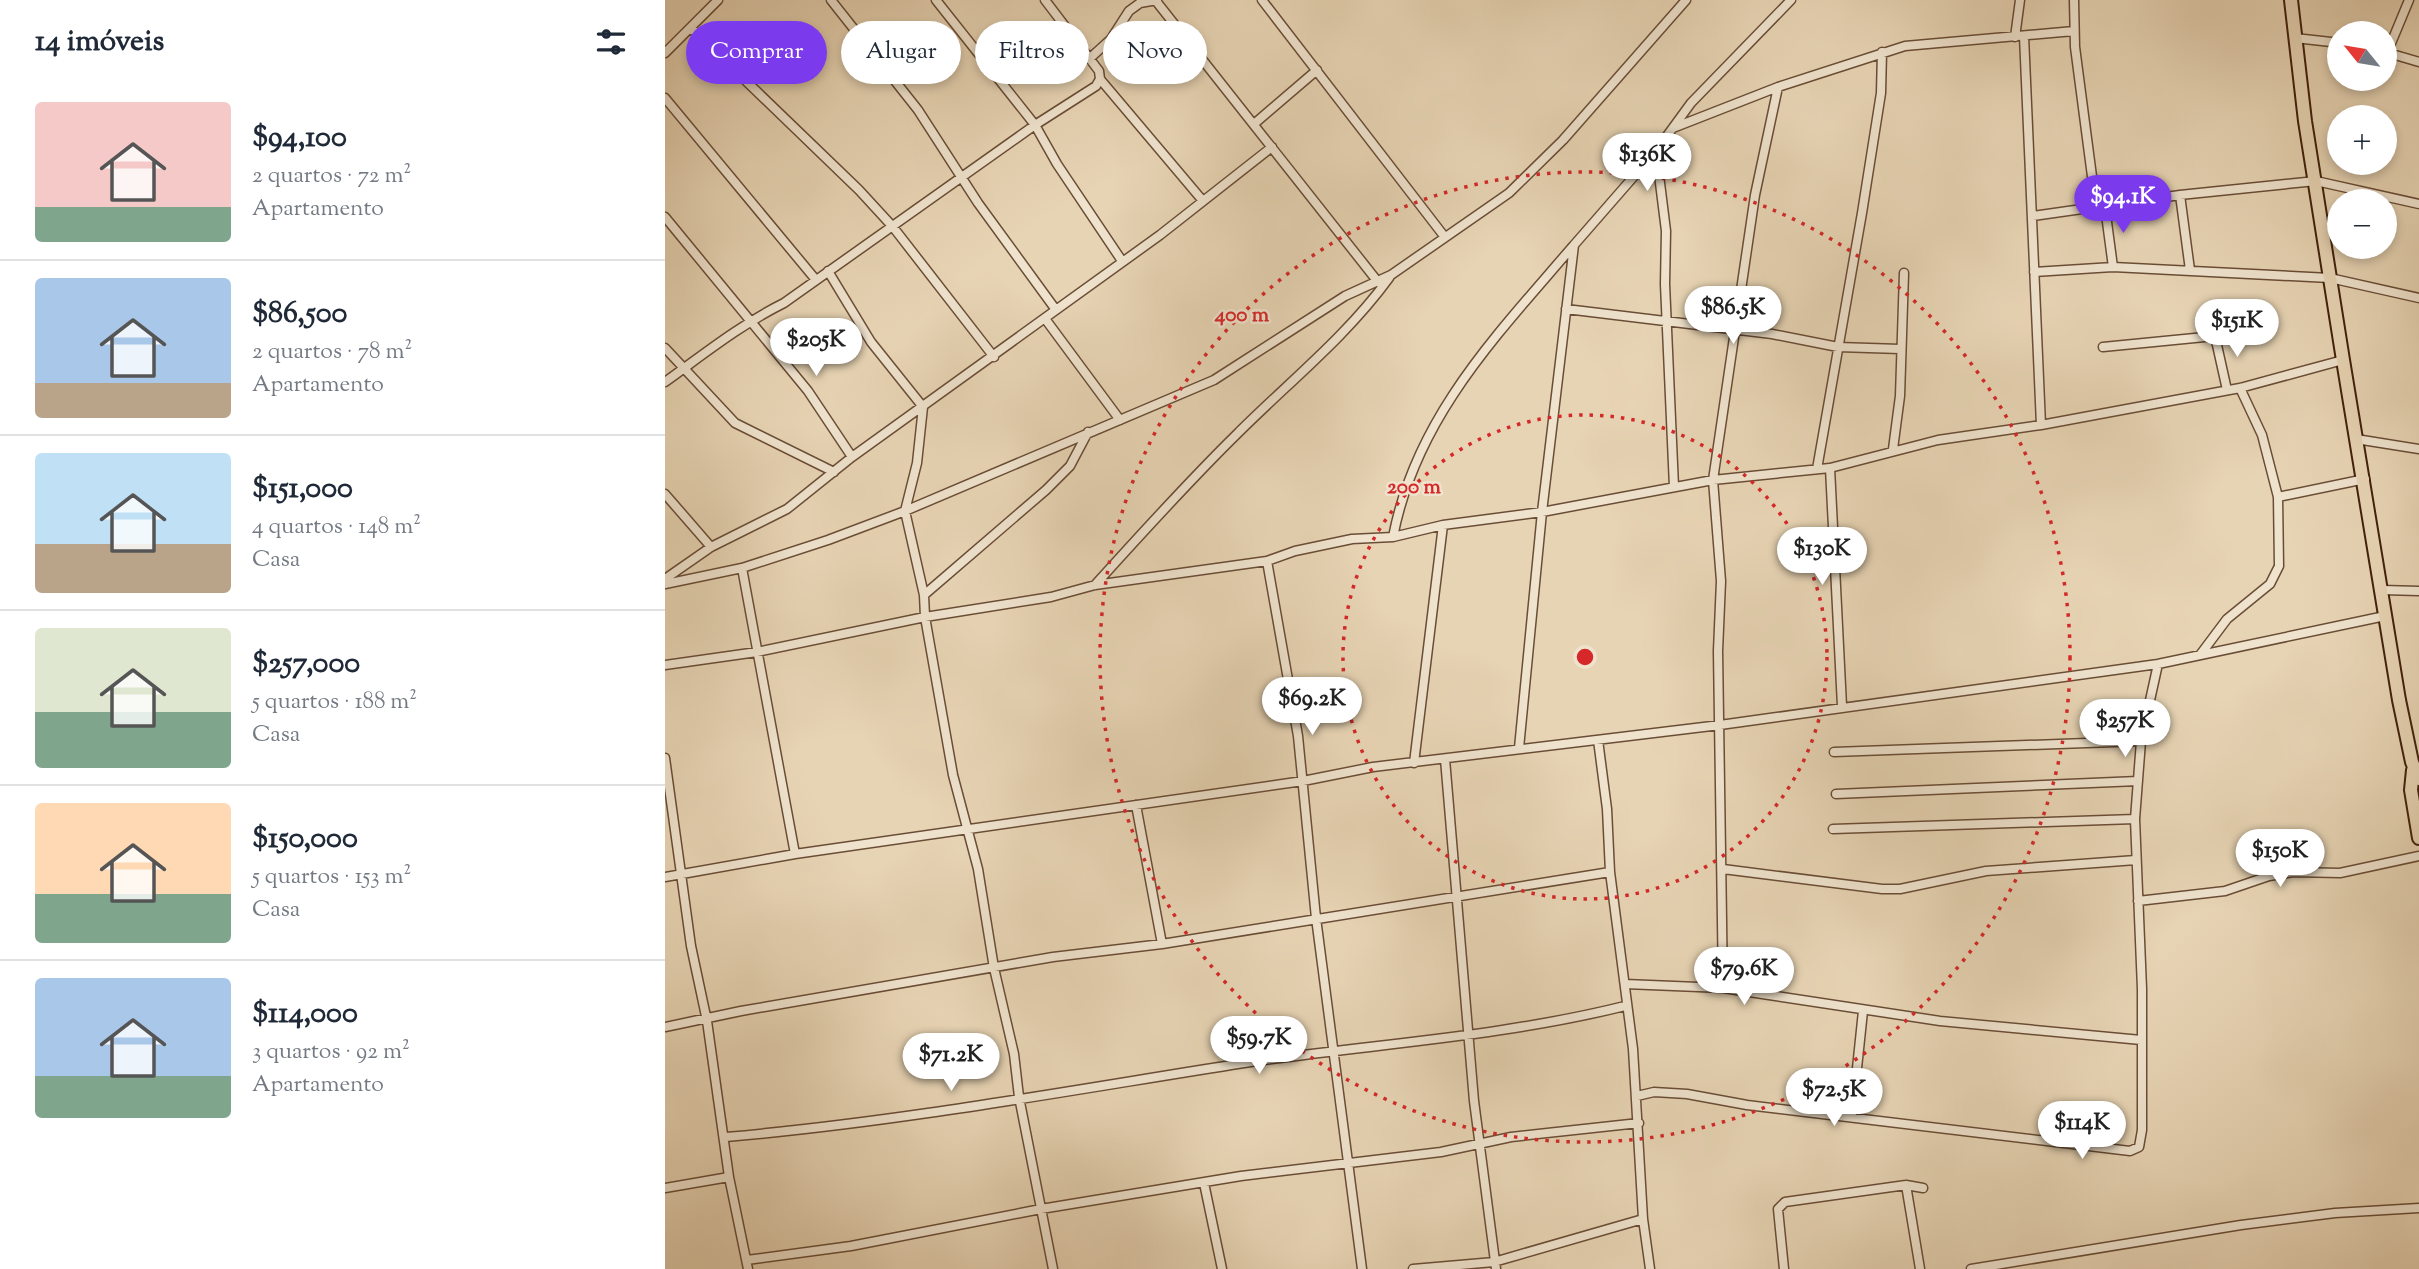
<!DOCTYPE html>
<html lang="pt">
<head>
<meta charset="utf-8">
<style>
	body { margin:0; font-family:"Sorts Mill Goudy",serif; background:#f2f2f3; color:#1f2937; height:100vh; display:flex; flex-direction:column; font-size:26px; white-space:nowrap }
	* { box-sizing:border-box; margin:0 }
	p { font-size:23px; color:#747a83 }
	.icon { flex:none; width:38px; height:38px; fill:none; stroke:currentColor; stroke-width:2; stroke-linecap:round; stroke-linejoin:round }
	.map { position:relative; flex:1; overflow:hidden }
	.sheet { display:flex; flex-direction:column; background:#fff; width:665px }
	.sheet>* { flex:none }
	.hud { position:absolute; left:21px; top:21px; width:665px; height:63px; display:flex; gap:14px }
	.needle { width:46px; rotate:300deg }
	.controls { position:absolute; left:1662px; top:21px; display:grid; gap:14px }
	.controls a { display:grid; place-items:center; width:70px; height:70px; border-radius:50%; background:#fff; box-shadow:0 4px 10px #0003; font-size:35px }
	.price { position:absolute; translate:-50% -60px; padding:0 16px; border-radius:24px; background:#fff; color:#222; font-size:23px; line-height:46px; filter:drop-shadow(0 2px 4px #0008) }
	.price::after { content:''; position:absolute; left:50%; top:42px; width:21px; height:16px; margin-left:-10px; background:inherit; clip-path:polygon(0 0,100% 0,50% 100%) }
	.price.selected { background:#7c3aed; color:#fff }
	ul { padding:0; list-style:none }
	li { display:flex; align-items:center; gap:21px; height:175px; padding:0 35px }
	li+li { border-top:2px solid #e0e1e3 }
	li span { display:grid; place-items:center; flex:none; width:196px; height:140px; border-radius:7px; color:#555 }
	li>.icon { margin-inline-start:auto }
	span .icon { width:84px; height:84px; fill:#fffc; stroke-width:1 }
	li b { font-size:30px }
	h2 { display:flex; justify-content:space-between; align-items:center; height:84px; padding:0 35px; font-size:30px }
	.pill { padding:0 24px; border-radius:32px; background:#fff; box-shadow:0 4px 10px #0003; font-size:24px; line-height:63px }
	.pill.selected { background:#7c3aed; color:#fff }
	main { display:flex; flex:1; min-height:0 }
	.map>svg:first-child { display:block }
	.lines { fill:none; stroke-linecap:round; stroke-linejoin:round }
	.street-casing { stroke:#6a4d36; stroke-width:11 }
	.primary-casing { stroke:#41200c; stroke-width:16 }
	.street { stroke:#efe3ce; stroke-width:8 }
	.primary { stroke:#e7d4b4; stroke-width:12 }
	.ring { fill:none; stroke:#d62828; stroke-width:3.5; stroke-dasharray:3.5 7 }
	.centre { fill:#d62828; stroke:#efe3ce; stroke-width:3.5 }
	.ring-label { font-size:21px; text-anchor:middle; font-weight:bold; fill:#d62828; stroke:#efe3ce; stroke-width:5; stroke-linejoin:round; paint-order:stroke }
</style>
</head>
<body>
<main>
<section class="sheet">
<h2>14 imóveis<svg class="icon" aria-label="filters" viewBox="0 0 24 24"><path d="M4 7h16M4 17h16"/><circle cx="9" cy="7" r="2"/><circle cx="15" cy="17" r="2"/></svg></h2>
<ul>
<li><span style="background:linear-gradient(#f6c9c9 75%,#7fa58c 0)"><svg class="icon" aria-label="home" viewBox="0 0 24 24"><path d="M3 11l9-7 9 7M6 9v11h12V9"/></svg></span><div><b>$94,100</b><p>2 quartos · 72 m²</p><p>Apartamento</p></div></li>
<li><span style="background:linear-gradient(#a9c7e8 75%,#b9a48a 0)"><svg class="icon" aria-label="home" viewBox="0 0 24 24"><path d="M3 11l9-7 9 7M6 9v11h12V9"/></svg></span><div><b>$86,500</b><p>2 quartos · 78 m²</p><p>Apartamento</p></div></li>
<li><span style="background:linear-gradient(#bfe0f5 65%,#b9a48a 0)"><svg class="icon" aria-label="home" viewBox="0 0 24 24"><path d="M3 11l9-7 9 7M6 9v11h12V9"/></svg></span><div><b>$151,000</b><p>4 quartos · 148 m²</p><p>Casa</p></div></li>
<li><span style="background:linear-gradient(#dfe7d0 60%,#7fa58c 0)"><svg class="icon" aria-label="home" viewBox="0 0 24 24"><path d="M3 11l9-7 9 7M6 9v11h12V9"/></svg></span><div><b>$257,000</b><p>5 quartos · 188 m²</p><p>Casa</p></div></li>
<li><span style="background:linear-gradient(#ffd9b3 65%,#7fa58c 0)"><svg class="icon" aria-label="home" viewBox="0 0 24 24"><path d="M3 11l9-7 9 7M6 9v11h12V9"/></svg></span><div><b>$150,000</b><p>5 quartos · 153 m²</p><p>Casa</p></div></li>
<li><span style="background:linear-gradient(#a9c7e8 70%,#7fa58c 0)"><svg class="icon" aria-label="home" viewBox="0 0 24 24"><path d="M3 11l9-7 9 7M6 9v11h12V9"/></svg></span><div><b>$114,000</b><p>3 quartos · 92 m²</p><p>Apartamento</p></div></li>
</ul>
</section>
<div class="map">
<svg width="1754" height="1269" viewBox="0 0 1754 1269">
	<rect width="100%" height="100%" fill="#e7d4b4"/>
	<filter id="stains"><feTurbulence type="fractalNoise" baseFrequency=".00286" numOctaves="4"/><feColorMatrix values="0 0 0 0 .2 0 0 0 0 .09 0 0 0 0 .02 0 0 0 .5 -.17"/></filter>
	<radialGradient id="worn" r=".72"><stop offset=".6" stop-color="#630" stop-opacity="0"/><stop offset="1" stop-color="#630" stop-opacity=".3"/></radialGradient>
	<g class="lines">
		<!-- street casing -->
		<g class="street-casing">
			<path id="street" d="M166,0L253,110L313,203L391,310
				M271,0L370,125L392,164L457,261
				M597,0L779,236
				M1409,0L1410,47L1428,184
				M491,1L713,282
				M26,28L194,190L228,227L329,357
				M1359,36L1376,425
				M1350,37L1355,0
				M1630,38L1675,43
				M1720,52L1754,62
				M0,53L53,0
				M1722,53L1744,0
				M424,59L446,39L464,11L475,3L492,0
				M435,79L538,201
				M0,98L151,280
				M589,124L652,70
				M1008,128L1113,87L1240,46L1409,31
				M991,151L1001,231L1000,284L1009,487
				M1515,195L1525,270
				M1440,207L1448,267
				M1368,216L1515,195L1651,181L1754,204
				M0,217L143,391L187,457
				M163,271L206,342L258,407L252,463L240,511L259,595L260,617L288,775L313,869L329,968L349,1054L354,1097L388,1269
				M1369,272L1448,267L1665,278L1754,298
				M901,309L1107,334L1173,347L1235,349
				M381,320L455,420
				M1438,347L1550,336L1562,390
				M0,348L70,423L169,472
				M0,382C39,354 75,325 119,303L370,125L431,86L435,79L434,71L380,0
				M1575,388L1597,435L1613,497
				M1691,439L1754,449
				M1228,449L1235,396L1239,273
				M1165,468L1177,706
				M1152,469L1197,213L1216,93L1217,52
				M0,494L46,547
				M728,537C751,417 832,335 908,246
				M602,561L633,736L651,918L697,1269
				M77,568L130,854
				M0,579L46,547L122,509L187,457L495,235L607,147
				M0,584L77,568L163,540L240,511L549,380L680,296L726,275L844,193L898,140L1021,0
				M430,585C476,534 523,482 572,434C624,382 681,337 724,278
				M1717,590L1754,591
				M259,595L381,490L405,466L423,432
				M1535,655L1562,619L1605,584L1614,566L1613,497L1700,479
				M0,665L92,652L260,617L386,597L430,585L602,561L630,551L687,539L728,537L778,525L877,512L1048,480L1165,468L1273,440L1376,425L1575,388L1678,360
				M933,740L942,809L945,872L968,1049L978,1219L985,1269
				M854,748L877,512L909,245L991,151L1026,103L1126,0
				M1169,752L1476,741
				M0,758L26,946L42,1021L64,1177L83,1269
				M780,759L809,1101L831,1269
				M749,763L778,525
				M1171,794L1473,781
				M471,805L497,944
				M1168,829L1470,819
				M1058,869L1217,889H1235L1321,871L1471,860
				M0,877L130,854L638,781L708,767L1055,725L1493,664L1720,616
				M1473,901L1560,891L1604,876L1628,872L1675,873L1754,856
				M960,984L1058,988L1275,1021L1476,1040
				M1058,988L1053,651L1056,581L1048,480L1090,195L1113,87
				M0,1027L76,1011L388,957L497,944L945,872
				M972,1096L989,1092L1022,1094L1082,1105L1465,1151L1474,1147L1477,1130V989L1470,819L1476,741L1493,664
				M1187,1116L1198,1011
				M61,1137C234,1122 407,1090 579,1063C706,1044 836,1037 960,1006
				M539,1183L557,1269
				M1241,1185L1255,1269
				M0,1188L64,1177
				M82,1260L186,1246L376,1209L576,1176L776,1152L846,1137L974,1123
				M748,1269L829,1262L978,1219
				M1119,1269L1113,1209L1120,1202L1241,1185L1258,1188
				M1306,1269L1576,1225L1670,1213L1754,1208"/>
		</g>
		<!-- primary casing -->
		<g class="primary-casing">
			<path id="primary" d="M1626,0L1640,121L1678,360L1734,700L1747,762L1754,779
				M1748,770L1746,790L1754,838"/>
		</g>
		<!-- street -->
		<use href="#street" class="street"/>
		<!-- primary -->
		<use href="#primary" class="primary"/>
	</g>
	<!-- distance rings -->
	<g class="ring">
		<circle cx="920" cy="657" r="242"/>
		<circle cx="920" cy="657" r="485"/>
	</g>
	<circle cx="920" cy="657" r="10" class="centre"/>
	<g class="ring-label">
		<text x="577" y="321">400 m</text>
		<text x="749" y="493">200 m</text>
	</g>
	<rect width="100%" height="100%" filter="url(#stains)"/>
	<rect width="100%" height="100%" fill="url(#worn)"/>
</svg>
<div class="controls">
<a><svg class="needle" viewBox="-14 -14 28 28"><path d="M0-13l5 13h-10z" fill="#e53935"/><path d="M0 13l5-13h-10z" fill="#747a83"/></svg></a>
<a>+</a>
<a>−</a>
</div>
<b class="price" style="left:982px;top:193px">$136K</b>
<b class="price selected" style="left:1458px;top:235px">$94.1K</b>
<b class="price" style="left:1068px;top:346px">$86.5K</b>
<b class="price" style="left:1572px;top:359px">$151K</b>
<b class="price" style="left:151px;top:378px">$205K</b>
<b class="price" style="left:1157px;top:587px">$130K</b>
<b class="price" style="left:647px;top:737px">$69.2K</b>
<b class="price" style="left:1460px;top:759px">$257K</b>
<b class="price" style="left:1615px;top:889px">$150K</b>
<b class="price" style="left:1079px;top:1007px">$79.6K</b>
<b class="price" style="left:594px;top:1076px">$59.7K</b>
<b class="price" style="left:286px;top:1093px">$71.2K</b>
<b class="price" style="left:1169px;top:1128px">$72.5K</b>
<b class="price" style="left:1417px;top:1161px">$114K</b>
<div class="hud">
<a class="pill selected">Comprar</a>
<a class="pill">Alugar</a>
<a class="pill">Filtros</a>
<a class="pill">Novo</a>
</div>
</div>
</main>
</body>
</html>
